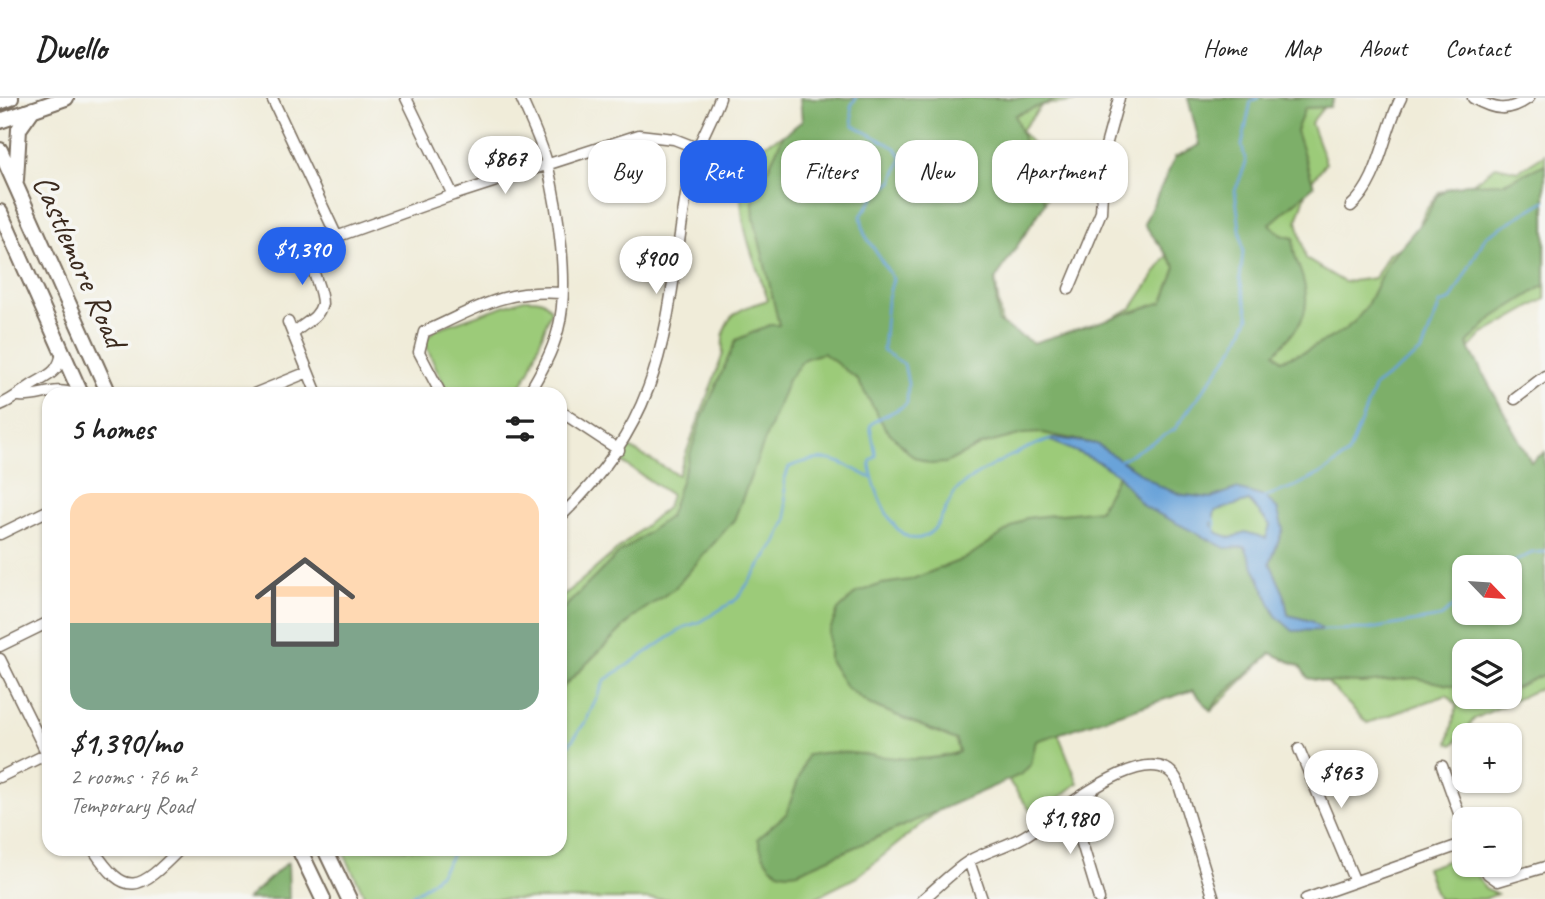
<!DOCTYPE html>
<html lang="en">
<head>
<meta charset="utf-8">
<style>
	body { margin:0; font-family:Caveat,sans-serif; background:#f2f2f2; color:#222; height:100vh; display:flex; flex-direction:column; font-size:26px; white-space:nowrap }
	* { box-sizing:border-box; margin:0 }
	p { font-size:23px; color:#767676 }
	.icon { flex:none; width:38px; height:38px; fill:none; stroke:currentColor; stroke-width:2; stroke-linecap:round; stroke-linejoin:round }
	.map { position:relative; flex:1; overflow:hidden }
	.sheet { position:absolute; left:42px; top:289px; width:525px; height:469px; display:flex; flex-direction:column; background:#fff; border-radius:21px; box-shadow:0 2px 5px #0004 }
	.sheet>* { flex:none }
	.hud { position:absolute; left:588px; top:42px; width:665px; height:63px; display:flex; gap:14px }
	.needle { width:46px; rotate:115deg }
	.buttons { position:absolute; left:1452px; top:457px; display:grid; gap:14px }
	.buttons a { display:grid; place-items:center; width:70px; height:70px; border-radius:14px; background:#fff; box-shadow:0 2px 5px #0004; font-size:35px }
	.price { position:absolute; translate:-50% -60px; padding:0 16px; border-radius:24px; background:#fff; color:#222; font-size:23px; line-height:46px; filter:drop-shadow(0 2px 4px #0008) }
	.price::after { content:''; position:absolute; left:50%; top:42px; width:21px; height:16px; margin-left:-10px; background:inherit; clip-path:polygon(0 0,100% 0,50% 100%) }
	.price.on { background:#2563eb; color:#fff }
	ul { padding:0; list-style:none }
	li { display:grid; align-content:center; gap:14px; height:371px; padding:0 28px }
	li span { display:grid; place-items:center; height:217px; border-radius:21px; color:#555 }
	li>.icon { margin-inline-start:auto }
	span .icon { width:126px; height:126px; fill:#fffc; stroke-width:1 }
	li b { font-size:30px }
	h2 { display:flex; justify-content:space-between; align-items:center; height:84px; padding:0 28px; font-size:30px }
	.chip { padding:0 24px; border-radius:21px; background:#fff; box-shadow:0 2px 5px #0004; font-size:24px; line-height:63px }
	.chip.on { background:#2563eb; color:#fff }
	header { display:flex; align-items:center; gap:42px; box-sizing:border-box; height:98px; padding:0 35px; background:#fff; border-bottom:2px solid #e0e0e0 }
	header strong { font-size:33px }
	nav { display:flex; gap:38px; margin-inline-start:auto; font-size:24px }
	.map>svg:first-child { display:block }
	.green { fill:#9ccb79; stroke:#6c7a4c; stroke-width:2; fill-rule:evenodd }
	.forest { fill:#7daf69; stroke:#5c6c44; stroke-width:2; fill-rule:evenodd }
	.water { fill:#69a3d9; stroke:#52667c; stroke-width:2; fill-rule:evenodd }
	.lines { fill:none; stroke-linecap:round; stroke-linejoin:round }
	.stream { stroke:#69a3d9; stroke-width:2.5 }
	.street-casing { stroke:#7a6e5f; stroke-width:13 }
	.secondary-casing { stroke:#7a6e5f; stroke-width:18 }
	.street { stroke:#fff; stroke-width:10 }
	.secondary { stroke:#fff; stroke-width:14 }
	.labels { text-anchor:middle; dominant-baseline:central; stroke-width:7; stroke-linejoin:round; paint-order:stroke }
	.street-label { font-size:33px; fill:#3b2a1e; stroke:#f6f6f2 }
</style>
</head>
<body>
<header>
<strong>Dwello</strong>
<nav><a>Home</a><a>Map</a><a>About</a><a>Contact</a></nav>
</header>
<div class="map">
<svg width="1545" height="801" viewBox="0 0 1545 801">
	<rect width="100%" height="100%" fill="#f6f6f2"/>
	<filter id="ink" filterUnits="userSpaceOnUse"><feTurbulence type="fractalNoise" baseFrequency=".0143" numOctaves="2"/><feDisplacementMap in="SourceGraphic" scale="14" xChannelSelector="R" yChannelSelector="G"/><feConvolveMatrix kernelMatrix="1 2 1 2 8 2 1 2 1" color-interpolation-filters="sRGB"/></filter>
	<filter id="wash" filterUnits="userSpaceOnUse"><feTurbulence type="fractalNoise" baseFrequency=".00686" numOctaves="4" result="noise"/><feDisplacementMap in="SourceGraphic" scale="28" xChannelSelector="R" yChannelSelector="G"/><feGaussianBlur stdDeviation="1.57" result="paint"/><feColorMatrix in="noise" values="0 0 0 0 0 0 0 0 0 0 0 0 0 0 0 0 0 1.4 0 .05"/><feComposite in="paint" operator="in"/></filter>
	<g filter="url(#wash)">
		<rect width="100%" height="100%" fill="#f0ecd9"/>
		<!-- green -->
		<path class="green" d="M806,0H1084C1071,6 1056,5 1042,7L1021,33C1029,43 1040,53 1046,63C1067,102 1014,142 994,172L1004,244L1044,254L1132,210L1169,155L1175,59L1201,47L1189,0H1331L1311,25L1326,65L1309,86L1297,123L1306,161L1344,184L1375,180L1389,155L1410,145L1426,112L1439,94L1467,90L1496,68L1518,73L1545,56V201L1482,237L1467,253L1527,369L1545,379V588L1474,621L1453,647L1448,645L1457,607L1447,597L1367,625L1327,584L1308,580L1300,568L1271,555L1211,613L1193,592L1058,635L1078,685L1035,719L1008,682L950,703L857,779L813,801H366L342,751H560V501L667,409L671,397L619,362L628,349L678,377L723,256C720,218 735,212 768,202C756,166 735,120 743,81C744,74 751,57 756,52C776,35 815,36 806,0ZM1465,469H1510V514H1465ZM1465,553H1510V598H1465Z
			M524,201C537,201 544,200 551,212L530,272L516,296H448L426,248V240L436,231Z
			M1458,759L1465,762V766L1470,767L1485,790L1497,796L1484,801H1438L1426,770Z"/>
		<!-- forest -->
		<path class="forest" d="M800,0H1061L1015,17L1045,105L995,182L998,224L1033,245L1163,204L1176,169L1144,126L1175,59L1200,47L1188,0H1334L1330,9L1305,10L1296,33L1314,88L1270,126L1281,137L1294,140C1292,152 1296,161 1300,172C1315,213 1302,226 1275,255L1281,262L1306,253L1343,233L1356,222L1366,209L1388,164L1427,118L1436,99L1446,91L1466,86L1504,85L1545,66V187L1491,221L1467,246L1531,364L1545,354V576L1510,592V553H1465V590L1415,580L1363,585L1327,584L1308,580L1300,568L1271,555L1219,600L1211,613L1193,592L1036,643L1031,666L1022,676L798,774C772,779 763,763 758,740L786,716L807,657C860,646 904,673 959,654L956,642L869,606L846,589L829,562V535L838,512L856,495L882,486L910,482L966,460L1026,420L1099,412L1118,377L1143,408L1245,448L1276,518L1311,523L1288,517L1284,496L1270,465L1283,431L1236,391L1211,400L1184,397L1161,390L1096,346L1043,335L1023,336L981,347L946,365L930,366L912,358L885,330L857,281L823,255L804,261L788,282L734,422L675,490L636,517L560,592V514L618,456L669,419L702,320L736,242L770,227H779L754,120L753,104L783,38L802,23ZM1465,469H1510V514H1465Z
			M288,764L289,801H247Z"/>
		<!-- water -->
		<path class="water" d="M1055,340L1096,346L1161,389L1183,397L1211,400L1236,391L1265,399L1277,410L1283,431L1270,465L1284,496L1288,517L1311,523L1323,532L1293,533L1276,518L1245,449L1225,450L1143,408L1118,377L1097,363L1049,342ZM1249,403L1270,427L1266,440L1245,434L1231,440L1218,435L1212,427L1215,413Z"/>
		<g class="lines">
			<!-- stream -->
			<path class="stream" d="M856,0L851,8L853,27L896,50L902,60L893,83L874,99L861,118L864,135L893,181L887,203L883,253L904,266L908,285L907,305C895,316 880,316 870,328L876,358L870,364C871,386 898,465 932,433C943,423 947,403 957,392C971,376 1031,346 1051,342
				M1119,363L1174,332L1236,247L1249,219L1240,181L1243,154L1235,93L1246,65L1242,47L1251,3L1258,0
				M1264,399L1296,388L1326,373L1348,356L1375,288L1422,253L1440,206L1451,202L1486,138L1545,103
				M1211,419L1215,423V432
				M1504,469L1532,455L1545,454
				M1323,532L1370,531L1441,519L1465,499
				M560,653L569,647L586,623L605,582L685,529L702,523L737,501L776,445L787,421L784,383L789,369C826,354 837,362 871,380
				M405,801C427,789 445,775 454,751"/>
		</g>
	</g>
	<g filter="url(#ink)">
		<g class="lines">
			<!-- street casing -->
			<g class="street-casing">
				<path id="street" d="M272,0L337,139
					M406,0L453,97
					M521,0C530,21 541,43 547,65C558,111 570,187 558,232C552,255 540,276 528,296
					M1473,0C1494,12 1508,15 1529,0
					M1351,108C1380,83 1383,35 1401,0
					M294,154L453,97L639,37L674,41L697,50
					M1069,191L1101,114L1104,55L1119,0
					M288,224L317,296
					M293,237C302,224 317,224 322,206C322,184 303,168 317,146
					M254,296L308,274
					M441,296L419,254L424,234C476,211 502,191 562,195
					M20,298C39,300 55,288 73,296
					M1515,301L1545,278
					M0,307C12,302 19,296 29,289C45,278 59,277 62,254
					M560,313L619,352
					M560,419C673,310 664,222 689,79C694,51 710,27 720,0
					M0,436L49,412
					M0,548L49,524
					M0,561L49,660
					M1299,651L1355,784
					M1442,668L1465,732
					M0,679L49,655
					M1070,706L1099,801
					M93,751C126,801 139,793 180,751
					M969,763L982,801
					M1482,766L1488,776L1498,783L1545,769
					M923,801C938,789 953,773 969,763C988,752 1010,748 1028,736C1057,717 1154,633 1178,684L1214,801
					M1306,801L1465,745"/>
			</g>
			<!-- secondary casing -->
			<g class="secondary-casing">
				<path id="secondary" d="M0,4L11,0
					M0,23L66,0
					M0,52L109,296
					M16,82L19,31L33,11
					M0,114L81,296
					M299,751L323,801
					M325,751L349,801"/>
			</g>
			<!-- street -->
			<use href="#street" class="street"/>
			<!-- secondary -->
			<use href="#secondary" class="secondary"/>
		</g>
	</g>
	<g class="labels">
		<!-- street labels -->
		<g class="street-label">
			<text transform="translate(80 163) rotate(66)">Castlemore Road</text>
		</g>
	</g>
</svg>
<div class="buttons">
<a><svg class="needle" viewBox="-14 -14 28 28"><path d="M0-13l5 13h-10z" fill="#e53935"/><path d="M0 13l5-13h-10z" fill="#767676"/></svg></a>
<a><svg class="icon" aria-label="layers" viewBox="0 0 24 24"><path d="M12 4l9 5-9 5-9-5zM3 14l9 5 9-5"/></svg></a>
<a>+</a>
<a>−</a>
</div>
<b class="price" style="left:505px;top:98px">$867</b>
<b class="price on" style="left:302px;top:189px">$1,390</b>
<b class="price" style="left:656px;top:198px">$900</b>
<b class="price" style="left:1341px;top:712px">$963</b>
<b class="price" style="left:1070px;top:758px">$1,980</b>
<div class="hud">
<a class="chip">Buy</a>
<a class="chip on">Rent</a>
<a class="chip">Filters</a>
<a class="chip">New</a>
<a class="chip">Apartment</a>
</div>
<section class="sheet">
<h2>5 homes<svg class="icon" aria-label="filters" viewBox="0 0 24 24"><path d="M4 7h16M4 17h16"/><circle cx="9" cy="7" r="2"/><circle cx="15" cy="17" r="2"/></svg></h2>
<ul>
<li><span style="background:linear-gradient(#ffd9b3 60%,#7fa58c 0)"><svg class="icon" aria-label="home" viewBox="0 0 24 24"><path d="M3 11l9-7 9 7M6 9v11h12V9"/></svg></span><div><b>$1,390/mo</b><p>2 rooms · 76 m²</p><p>Temporary Road</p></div></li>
</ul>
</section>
</div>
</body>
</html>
